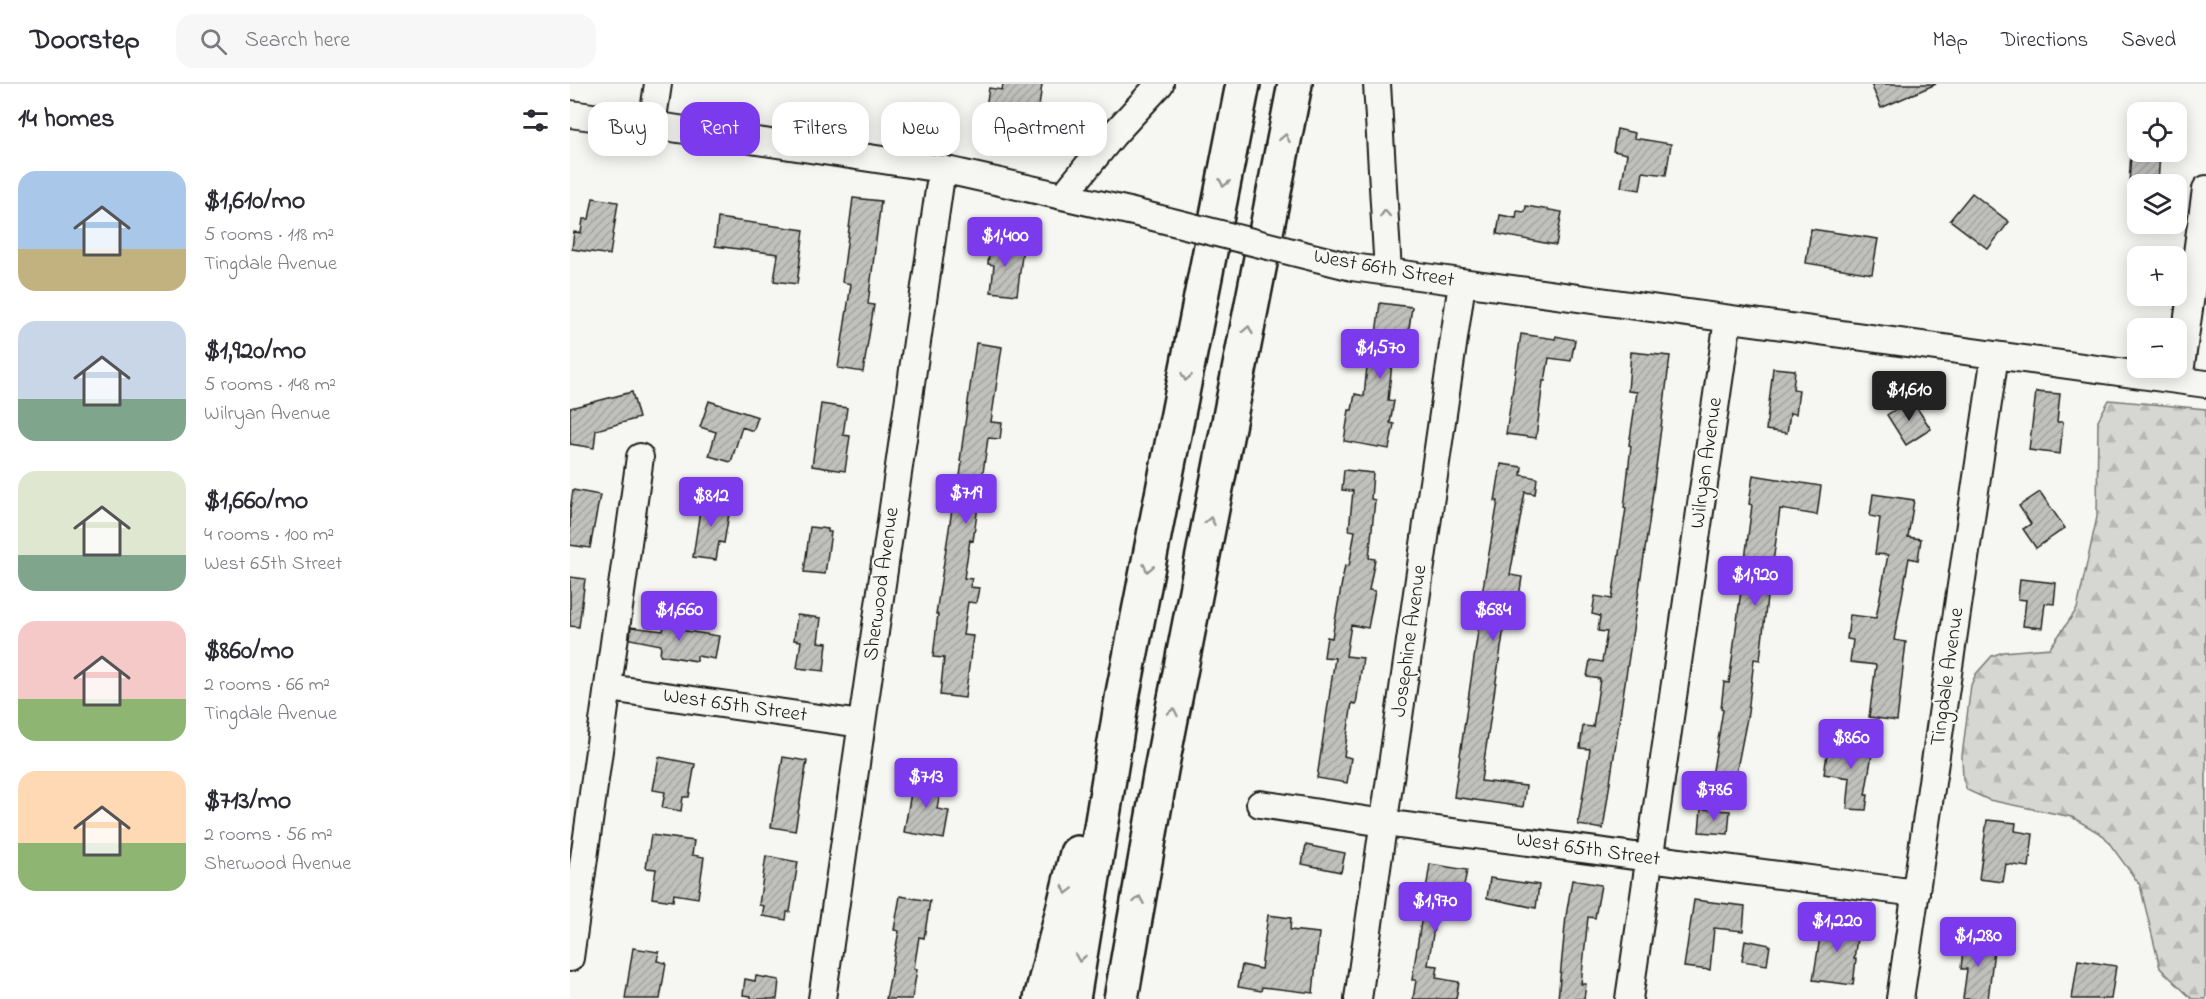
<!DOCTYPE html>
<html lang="en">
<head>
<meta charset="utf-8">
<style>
	body { margin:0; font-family:"Indie Flower",sans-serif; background:#f7f7f7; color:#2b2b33; height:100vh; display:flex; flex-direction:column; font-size:22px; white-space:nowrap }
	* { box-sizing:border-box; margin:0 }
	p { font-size:20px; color:#7c7c81 }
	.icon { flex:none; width:33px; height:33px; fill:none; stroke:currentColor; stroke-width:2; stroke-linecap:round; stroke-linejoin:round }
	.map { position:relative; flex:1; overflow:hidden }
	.drawer { display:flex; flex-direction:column; background:#fff; width:570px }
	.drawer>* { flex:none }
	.hud { position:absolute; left:18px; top:18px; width:570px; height:54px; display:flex; gap:12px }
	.fabs { position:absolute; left:1557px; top:18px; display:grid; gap:12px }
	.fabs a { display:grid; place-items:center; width:60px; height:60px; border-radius:12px; background:#fff; box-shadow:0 3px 15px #0003; font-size:30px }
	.price { position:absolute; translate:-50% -51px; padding:0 14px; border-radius:6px; background:#7c3aed; color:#fff; font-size:20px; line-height:39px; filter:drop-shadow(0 2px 3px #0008) }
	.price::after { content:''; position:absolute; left:50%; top:36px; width:18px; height:14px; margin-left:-9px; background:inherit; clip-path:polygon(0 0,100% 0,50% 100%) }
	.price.active { background:#222; color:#fff }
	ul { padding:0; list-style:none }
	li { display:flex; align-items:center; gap:18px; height:150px; padding:0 18px }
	li span { display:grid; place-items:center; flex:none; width:168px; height:120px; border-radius:18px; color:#555 }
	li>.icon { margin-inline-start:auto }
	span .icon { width:72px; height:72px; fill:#fffc; stroke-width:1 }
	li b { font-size:26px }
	h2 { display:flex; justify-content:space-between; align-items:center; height:72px; padding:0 18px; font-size:26px }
	.pill { padding:0 21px; border-radius:18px; background:#fff; box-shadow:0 3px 15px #0003; font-size:21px; line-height:54px }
	.pill.active { background:#7c3aed; color:#fff }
	header { display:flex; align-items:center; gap:36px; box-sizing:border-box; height:84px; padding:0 30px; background:#fff; border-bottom:2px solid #e1e1e2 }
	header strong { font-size:28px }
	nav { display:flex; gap:33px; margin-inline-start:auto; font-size:21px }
	.search { width:420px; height:54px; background:#f7f7f7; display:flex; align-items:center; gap:15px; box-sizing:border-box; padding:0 21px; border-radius:18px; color:#7c7c81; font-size:22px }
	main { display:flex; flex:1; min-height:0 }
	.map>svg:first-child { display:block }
	.forest { fill:url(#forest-firs); stroke:#797977; stroke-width:1.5 }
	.building { fill:url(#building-hatch); stroke:#1c1c1c; stroke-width:1.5 }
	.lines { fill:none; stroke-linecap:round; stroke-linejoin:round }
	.minor-casing { stroke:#1c1c1c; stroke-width:30 }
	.highway-casing { stroke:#1c1c1c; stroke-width:38 }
	.minor { stroke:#f6f6f2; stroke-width:26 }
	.highway { stroke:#f6f6f2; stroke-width:33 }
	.minor-bridge-casing { stroke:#1c1c1c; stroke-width:30; stroke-linecap:butt }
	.minor-bridge { stroke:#f6f6f2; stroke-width:26 }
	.oneway { stroke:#949492 }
	.labels { text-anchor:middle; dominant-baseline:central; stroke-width:4.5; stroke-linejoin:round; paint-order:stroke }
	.street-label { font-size:21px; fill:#1c1c1c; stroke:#f6f6f2 }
</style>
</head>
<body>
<header>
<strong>Doorstep</strong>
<div class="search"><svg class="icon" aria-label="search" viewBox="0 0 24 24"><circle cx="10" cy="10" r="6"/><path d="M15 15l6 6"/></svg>Search here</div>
<nav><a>Map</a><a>Directions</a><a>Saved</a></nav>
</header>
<main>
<section class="drawer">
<h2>14 homes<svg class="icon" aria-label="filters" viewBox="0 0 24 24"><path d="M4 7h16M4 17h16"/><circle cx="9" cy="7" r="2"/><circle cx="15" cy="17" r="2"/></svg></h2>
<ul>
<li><span style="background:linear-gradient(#a9c7e8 65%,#c2b280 0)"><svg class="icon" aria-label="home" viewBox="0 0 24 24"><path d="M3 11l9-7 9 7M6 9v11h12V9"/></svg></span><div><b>$1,610/mo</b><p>5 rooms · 118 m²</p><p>Tingdale Avenue</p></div></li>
<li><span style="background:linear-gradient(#c9d6e8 65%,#7fa58c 0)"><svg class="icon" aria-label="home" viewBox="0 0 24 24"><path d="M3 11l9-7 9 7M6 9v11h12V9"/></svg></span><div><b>$1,920/mo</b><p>5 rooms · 148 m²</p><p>Wilryan Avenue</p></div></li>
<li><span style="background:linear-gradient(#dfe7d0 70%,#7fa58c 0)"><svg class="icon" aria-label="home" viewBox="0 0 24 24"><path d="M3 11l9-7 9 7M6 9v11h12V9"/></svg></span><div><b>$1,660/mo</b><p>4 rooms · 100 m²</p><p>West 65th Street</p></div></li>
<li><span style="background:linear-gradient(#f6c9c9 65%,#8fb573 0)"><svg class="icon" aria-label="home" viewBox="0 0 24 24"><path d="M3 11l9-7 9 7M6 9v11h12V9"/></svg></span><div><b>$860/mo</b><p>2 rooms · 66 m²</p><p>Tingdale Avenue</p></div></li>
<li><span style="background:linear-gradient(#ffd9b3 60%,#8fb573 0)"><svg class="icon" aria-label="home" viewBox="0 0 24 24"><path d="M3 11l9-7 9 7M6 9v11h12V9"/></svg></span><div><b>$713/mo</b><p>2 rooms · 56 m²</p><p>Sherwood Avenue</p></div></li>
</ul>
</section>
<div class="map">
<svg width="1636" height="915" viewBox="0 0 1636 915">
	<defs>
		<pattern id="forest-firs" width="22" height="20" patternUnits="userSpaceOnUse" patternTransform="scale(1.5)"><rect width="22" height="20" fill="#d6d6d2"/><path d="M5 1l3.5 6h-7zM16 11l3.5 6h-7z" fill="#b7b7b4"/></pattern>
		<pattern id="building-hatch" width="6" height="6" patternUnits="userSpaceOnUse" patternTransform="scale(1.5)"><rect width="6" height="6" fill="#c0c0bd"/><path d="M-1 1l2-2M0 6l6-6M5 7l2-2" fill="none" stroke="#a4a4a2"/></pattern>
	</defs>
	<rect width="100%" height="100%" fill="#f6f6f2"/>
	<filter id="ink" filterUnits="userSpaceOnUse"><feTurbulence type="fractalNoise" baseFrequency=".0167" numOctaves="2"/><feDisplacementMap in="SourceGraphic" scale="12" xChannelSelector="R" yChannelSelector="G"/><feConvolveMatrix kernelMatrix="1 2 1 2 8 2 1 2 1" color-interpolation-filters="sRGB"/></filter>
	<g filter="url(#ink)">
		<!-- forest -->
		<path class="forest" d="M1539,316L1636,325V915H1622L1590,884L1570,801L1534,752L1502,733L1419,716L1397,706L1393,695L1392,672L1401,601L1406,590L1422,572L1433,568L1480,564L1507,525L1527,433L1528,336Z"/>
		<!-- building -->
		<path class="building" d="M433,0H472L468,31L416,23L419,4L432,6Z
			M1301,0H1366L1311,24Z
			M1047,45L1065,49L1064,54L1101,60L1096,91L1073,88L1070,106L1051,103L1057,70L1043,67Z
			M1561,68H1590L1588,100H1559Z
			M1402,109L1439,138L1418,165L1380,136Z
			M23,114L48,118L40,171L2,165L4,148L11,149L13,135H19Z
			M283,114L311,117L298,220L304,221L293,288L268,284L281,200L272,198Z
			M956,122L992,128L986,161L927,150L930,131L946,134L947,127L955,128Z
			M148,134L234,146L227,200L204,197L208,170L145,162Z
			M1241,145L1308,155L1302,190L1236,179Z
			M420,160L453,164L447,211L421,208L424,181L418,180Z
			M810,219L842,223L834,281L822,280L818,316L824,317L820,339L824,340L819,365L774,357L779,326H782L785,310L794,312L799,263H802L803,250H806Z
			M951,250L985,255L986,252L1005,256L1001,277L979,274L975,297H973L966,354L936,350Z
			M406,259L432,263L421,338L432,339L430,355L418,354L403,457L400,456L394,494L402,495L400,503L409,504L406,519L398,518L393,551L403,552L395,614L370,611L374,574L363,573L368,530H366L385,406H388L392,378L390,377Z
			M1061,268L1100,272L1079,439L1033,745L1008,741L1020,665L1010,664L1013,642L1023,643L1030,595L1017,593L1020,576L1032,578L1037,548L1028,547L1030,532L1022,530L1025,512L1042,515L1056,424H1054L1061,362L1059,361L1067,308L1058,307Z
			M1203,284L1225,286L1223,305L1229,306L1226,330L1220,329L1217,349L1196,346Z
			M62,308L69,334L26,346L24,364L0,360V324Z
			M1466,308L1490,310L1487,338H1493L1490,370L1459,366Z
			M1341,315L1361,345L1336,361L1317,331Z
			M139,317L188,333L183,347L172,343L161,378L139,372L146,348L130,343Z
			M251,320L277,324L273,351L280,352L275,387L242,382Z
			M931,380L952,383L951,391L967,394L965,410L955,408L940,491L952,493L945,539L935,537L911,697L956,702L953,723L884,713L910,533H908L928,417H925Z
			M774,386L803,389L801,415L805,416L799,474L805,475L799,506L805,507L798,544L781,541L776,572L793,574L786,620L782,619L774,672L781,674L777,699L747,694L765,574L754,573L757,553L762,554L775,481L779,482L785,447L779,446L783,407L772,406Z
			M1183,391L1251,402L1247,431L1210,425L1203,479L1197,478L1192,512L1197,513L1190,576L1184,575L1178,629L1165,695L1142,692L1153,626L1151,625L1154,598L1159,599L1182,421L1179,420Z
			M3,406L30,411L20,464L0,461V426Z
			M1470,408L1495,444L1466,464L1453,445L1461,440L1449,422Z
			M1303,410L1344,416L1338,453L1351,455L1348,476L1339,474L1324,556L1336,558L1327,637L1299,633L1306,581L1280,578L1283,556L1277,555L1280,531L1306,534L1318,471L1305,470L1310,434L1300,432Z
			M132,413L161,418L154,459L149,458L146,476L123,473Z
			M240,443L258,445V448H261L255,490L234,488Z
			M0,493L15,495L9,543L0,542Z
			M1450,495L1486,499L1484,520L1475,519L1472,544L1453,542L1456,516L1448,515Z
			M227,531L251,534L248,558L257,559L254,587L227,584L231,557L224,556Z
			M95,536L111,538L110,546L149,552L145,575L127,572V577L90,571L91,561L60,555L61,543L93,547Z
			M1259,657L1303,664L1295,711H1298L1296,726L1277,725L1280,694L1254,690Z
			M89,673L125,680L119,713H113L111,727L92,724L95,708L83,706Z
			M213,673L237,677L225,747L201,743Z
			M345,687L366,691L364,707L370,708L367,725L379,727L374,755L334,748Z
			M1131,725L1160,727L1158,750L1129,748Z
			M1417,736L1446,739L1445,747L1463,750L1459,783L1436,780L1433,798L1409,795Z
			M81,751L124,757L122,771L134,773L128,814L104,810L103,817L82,814L86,785L76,784Z
			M736,761L775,769L771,788L732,780Z
			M196,772L228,778L220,828H217L216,836L192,832L194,822L189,821Z
			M860,780L897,786L894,802L887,801L884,822L868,819L858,881L868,882L866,894L889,898L886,915H843L846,896H842Z
			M920,794L969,801L966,824L917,814Z
			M1002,796L1031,801L1025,834L1018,833L1011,900H1016L1014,915H988L996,832Z
			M330,812L360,817L354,854L349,853L344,885L347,886L342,915H316L329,847L324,846Z
			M1124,816L1175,822L1173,847L1144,844L1140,886L1114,883Z
			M698,831L721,834L720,846L749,849L743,909L692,903L691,907L668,903L672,881L691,885Z
			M1253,835L1289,841L1284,875H1286L1283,901L1243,896Z
			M1394,854L1425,858L1418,915H1393L1397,885H1391Z
			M1175,856L1200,861L1197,881L1172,877Z
			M63,864L89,868L87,877L96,879L90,915H55Z
			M1508,876L1546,882L1541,915H1502Z
			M186,892L209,896L207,915H181V912L173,911L175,895L185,897Z"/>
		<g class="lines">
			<!-- minor casing -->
			<g class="minor-casing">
				<path id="minor" d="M807,0L818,188
					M0,30L82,41L372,85L559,127
					M82,41L88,0
					M494,111L543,51L590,0
					M782,183L1636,300
					M1609,296L1636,105
					M39,604L291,640
					M690,720L814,739L1346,809
					M0,874L70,373
					M252,915L372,85
					M788,915L892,199
					M1059,915L1158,235
					M1330,915L1425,271"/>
			</g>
			<!-- highway casing -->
			<g class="highway-casing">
				<path id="highway" d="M471,915L507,769
					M503,915L553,609L673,0
					M551,915L591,686L725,0"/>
			</g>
			<!-- minor -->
			<use href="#minor" class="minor"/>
			<!-- highway -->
			<use href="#highway" class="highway"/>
			<!-- minor-bridge casing -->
			<g class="minor-bridge-casing">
				<path id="minor-bridge" d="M559,127L782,183"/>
			</g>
			<!-- minor-bridge -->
			<use href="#minor-bridge" class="minor-bridge"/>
		</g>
		<!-- one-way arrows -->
		<defs><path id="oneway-chevron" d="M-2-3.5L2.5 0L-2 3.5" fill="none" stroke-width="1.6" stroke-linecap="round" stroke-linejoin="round" transform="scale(1.5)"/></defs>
		<g class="oneway">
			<use href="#oneway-chevron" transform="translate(715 54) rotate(-79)"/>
			<use href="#oneway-chevron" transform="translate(654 99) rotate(101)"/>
			<use href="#oneway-chevron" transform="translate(815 130) rotate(-93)"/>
			<use href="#oneway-chevron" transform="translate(678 246) rotate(-79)"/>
			<use href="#oneway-chevron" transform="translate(616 293) rotate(101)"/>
			<use href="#oneway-chevron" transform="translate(640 437) rotate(-79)"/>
			<use href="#oneway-chevron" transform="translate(578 484) rotate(101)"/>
			<use href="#oneway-chevron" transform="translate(603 628) rotate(-79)"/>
			<use href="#oneway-chevron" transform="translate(497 806) rotate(104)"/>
			<use href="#oneway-chevron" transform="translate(569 816) rotate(-80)"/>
			<use href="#oneway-chevron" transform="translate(510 874) rotate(99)"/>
		</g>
	</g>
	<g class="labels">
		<!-- street labels -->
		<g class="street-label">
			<text transform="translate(814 185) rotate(10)">West 66th Street</text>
			<text transform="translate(1137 379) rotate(-82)">Wilryan Avenue</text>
			<text transform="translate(312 500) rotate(-82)">Sherwood Avenue</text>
			<text transform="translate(840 557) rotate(-82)">Josephine Avenue</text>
			<text transform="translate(1378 593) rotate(-82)">Tingdale Avenue</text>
			<text transform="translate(165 622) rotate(8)">West 65th Street</text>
			<text transform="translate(1018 766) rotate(8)">West 65th Street</text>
		</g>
	</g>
</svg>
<div class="fabs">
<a><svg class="icon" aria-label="locate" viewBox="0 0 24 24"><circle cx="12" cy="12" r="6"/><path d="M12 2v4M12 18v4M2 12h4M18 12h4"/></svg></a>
<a><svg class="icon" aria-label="layers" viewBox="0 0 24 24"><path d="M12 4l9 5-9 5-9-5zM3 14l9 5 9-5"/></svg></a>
<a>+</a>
<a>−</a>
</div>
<b class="price" style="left:435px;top:184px">$1,400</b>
<b class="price" style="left:810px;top:296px">$1,570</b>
<b class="price active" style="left:1339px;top:338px">$1,610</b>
<b class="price" style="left:396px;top:441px">$719</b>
<b class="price" style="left:141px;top:444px">$812</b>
<b class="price" style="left:1185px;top:523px">$1,920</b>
<b class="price" style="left:109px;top:558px">$1,660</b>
<b class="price" style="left:923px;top:558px">$684</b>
<b class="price" style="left:1281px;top:686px">$860</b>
<b class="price" style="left:356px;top:725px">$713</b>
<b class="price" style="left:1144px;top:738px">$786</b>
<b class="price" style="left:865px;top:849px">$1,970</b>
<b class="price" style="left:1267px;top:869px">$1,220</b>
<b class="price" style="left:1408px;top:884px">$1,280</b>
<div class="hud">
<a class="pill">Buy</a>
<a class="pill active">Rent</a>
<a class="pill">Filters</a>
<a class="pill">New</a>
<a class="pill">Apartment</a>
</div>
</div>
</main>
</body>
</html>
